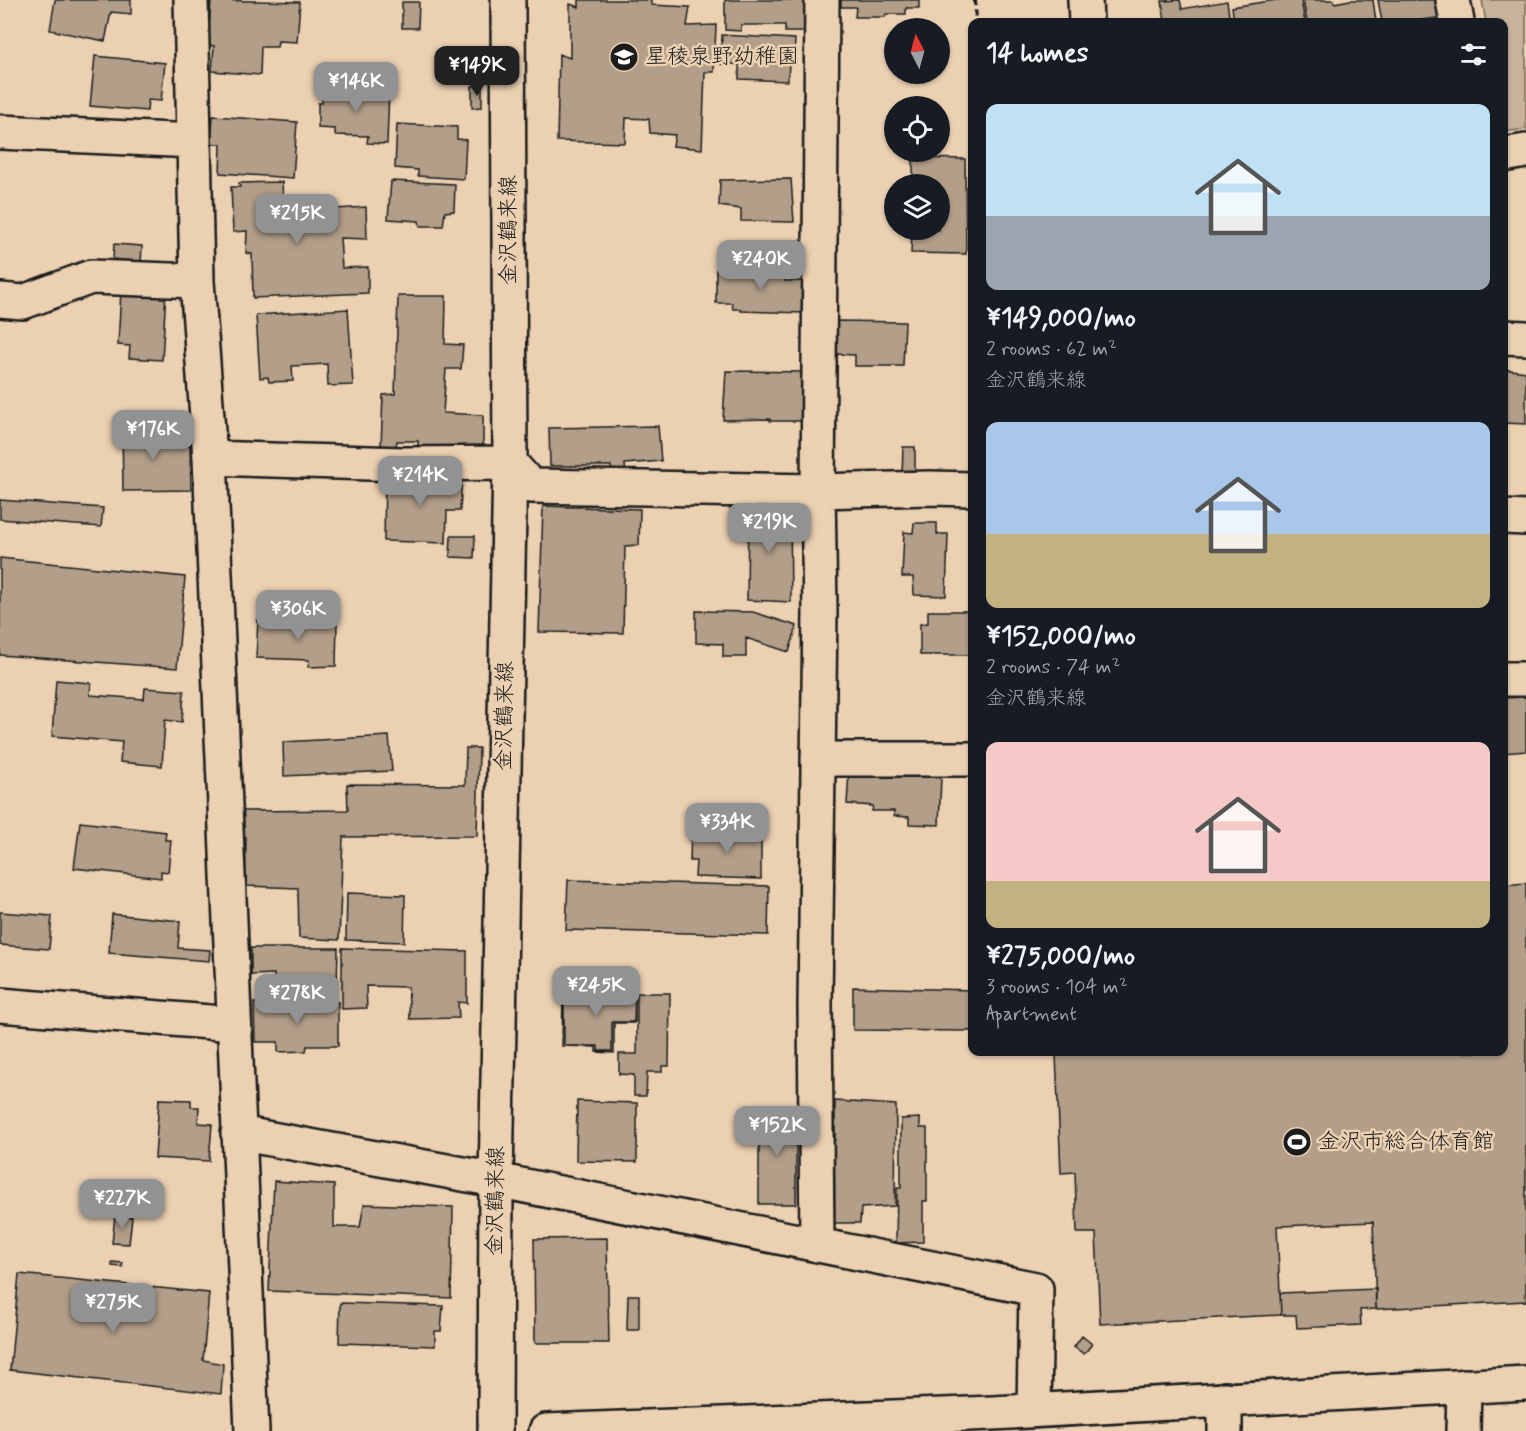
<!DOCTYPE html>
<html lang="en">
<head>
<meta charset="utf-8">
<style>
	body { margin:0; font-family:Mynerve,"Klee One",sans-serif; background:#20242c; color:#f1f3f6; height:100vh; display:flex; flex-direction:column; font-size:22px; white-space:nowrap }
	* { box-sizing:border-box; margin:0 }
	p { font-size:20px; color:#9ea1a6 }
	.icon { flex:none; width:33px; height:33px; fill:none; stroke:currentColor; stroke-width:2; stroke-linecap:round; stroke-linejoin:round }
	.map { position:relative; flex:1; overflow:hidden }
	.details { position:absolute; left:968px; top:18px; width:540px; height:1038px; display:flex; flex-direction:column; background:#171b24; border-radius:12px; box-shadow:0 2px 4px #0004 }
	.details>* { flex:none }
	.needle { width:39px; rotate:354deg }
	.controls { position:absolute; left:884px; top:18px; display:grid; gap:12px }
	.controls a { display:grid; place-items:center; width:66px; height:66px; border-radius:50%; background:#171b24; box-shadow:0 2px 4px #0004; font-size:30px }
	.price { position:absolute; translate:-50% -51px; padding:0 14px; border-radius:12px; background:#919294; color:#fff; font-size:20px; line-height:39px; filter:drop-shadow(0 2px 3px #0008) }
	.price::after { content:''; position:absolute; left:50%; top:36px; width:18px; height:14px; margin-left:-9px; background:inherit; clip-path:polygon(0 0,100% 0,50% 100%) }
	.price.active { background:#222; color:#fff }
	ul { padding:0; list-style:none }
	li { display:grid; align-content:center; gap:12px; height:318px; padding:0 18px }
	li span { display:grid; place-items:center; height:186px; border-radius:12px; color:#555 }
	li>.icon { margin-inline-start:auto }
	span .icon { width:108px; height:108px; fill:#fffc; stroke-width:1 }
	li b { font-size:26px }
	h2 { display:flex; justify-content:space-between; align-items:center; height:72px; padding:0 18px; font-size:26px }
	.map>svg:first-child { display:block }
	.green { fill:#c9b29a; stroke:#72675b; stroke-width:1.5 }
	.building { fill:#b29e89; stroke:#1c1c1c; stroke-width:1.5 }
	.lines { fill:none; stroke-linecap:round; stroke-linejoin:round }
	.street-casing { stroke:#1c1c1c; stroke-width:38 }
	.secondary-casing { stroke:#1c1c1c; stroke-width:38 }
	.primary-casing { stroke:#1c1c1c; stroke-width:38 }
	.path { stroke:#1c1c1c; stroke-width:4; stroke-dasharray:6 4.5; stroke-linecap:butt }
	.street { stroke:#ebd0b2; stroke-width:33 }
	.secondary { stroke:#ebd0b2; stroke-width:33 }
	.primary { stroke:#ebd0b2; stroke-width:33 }
	.labels { text-anchor:middle; dominant-baseline:central; stroke-width:5; stroke-linejoin:round; paint-order:stroke }
	.poi-label { font-size:22px; fill:#1c1c1c; stroke:#ebd0b2; text-anchor:start }
	.street-label { font-size:22px; fill:#1c1c1c; stroke:#ebd0b2 }
</style>
</head>
<body>
<div class="map">
<svg width="1526" height="1431" viewBox="0 0 1526 1431">
	<rect width="100%" height="100%" fill="#ebd0b2"/>
	<filter id="ink" filterUnits="userSpaceOnUse"><feTurbulence type="fractalNoise" baseFrequency=".0167" numOctaves="2"/><feDisplacementMap in="SourceGraphic" scale="12" xChannelSelector="R" yChannelSelector="G"/><feConvolveMatrix kernelMatrix="1 2 1 2 8 2 1 2 1" color-interpolation-filters="sRGB"/></filter>
	<g filter="url(#ink)">
		<!-- green -->
		<path class="green" d="M1482,0H1526V129L1503,132V22H1486Z"/>
		<!-- building -->
		<path class="building" d="M55,0H131V14L111,12L105,41L50,30Z
			M211,0L300,2L297,42L278,41L277,47H261L260,75L212,71L214,46L208,45Z
			M579,0H651V5L690,7L687,26L716,25L714,72H705L702,149L673,146L675,135L650,133L649,119L626,118L625,143L557,141L559,54L570,58V4L579,7Z
			M725,0H807V32H785V25H741V31L725,30Z
			M841,0H919V8H906V14H886L885,17H855L856,7H841Z
			M1180,0L1182,9L1227,1L1230,22H1165L1162,1Z
			M1276,0H1301L1305,22H1234L1232,7Z
			M1303,0H1334V3L1350,0H1373L1376,22H1307Z
			M1378,0H1440L1443,17L1410,22H1382Z
			M402,2H419L418,28H402Z
			M722,35L795,39L794,62L789,63L788,81L739,79V64H721Z
			M95,56L165,63L161,101L148,100L147,111L90,106Z
			M472,86H482V107L472,108Z
			M323,87L389,90L387,144L367,143L368,136L335,135V129L318,128V103H322Z
			M213,116L297,122L293,178L220,173L221,144H211Z
			M397,124L457,127V139L466,140L464,179L418,176V170L395,168Z
			M913,158L965,159L966,254L911,253L912,230H939V184H913Z
			M791,179L794,222L741,221V209L719,206L720,180Z
			M391,181L455,184L454,211L445,212L443,226H420L419,221L388,219Z
			M282,182L284,221H321L320,210L366,207L367,239L340,238L342,268L368,267V293L253,298L252,254L246,253L247,231L233,232L231,187H240L239,183Z
			M114,244L142,246L141,262L113,259Z
			M716,270L785,271V281H807L806,313L741,311V309H733L732,303H716Z
			M121,290L166,292L162,360L129,358L130,346L118,345Z
			M398,296H446L445,344L463,345L461,369H446L443,413L483,415V450H418V441H397L395,450L381,447L383,395L395,394Z
			M348,309L353,385L328,386L327,364L292,366L293,381L269,382L268,377L260,378L256,315Z
			M836,321L905,322L903,366H855V355L835,354Z
			M1503,369L1526,372V424L1503,423Z
			M726,371L804,372V421H770V419L723,420Z
			M156,423V446L190,445L191,490L123,491L122,424Z
			M658,426L661,461L625,464L626,476H611V466H550L549,428Z
			M903,447H915V475H902Z
			M385,475L462,477L460,511H447L446,543L384,541Z
			M0,500L103,508L101,527L0,519Z
			M543,506L640,509L639,545L625,546L623,633L539,632Z
			M748,507H790L791,602L747,600Z
			M914,523H937V534H948L946,596L914,595L913,577H902L904,532L913,533Z
			M451,536H475L474,558L450,557Z
			M0,558L185,577L177,668L0,655Z
			M696,611L753,612L797,626L789,652L746,638V657H723V644L696,643Z
			M928,611H972V655H920V624L928,623Z
			M258,619L337,622L336,666L308,667L309,660L256,658Z
			M56,680L91,683L90,695L144,699L145,688L184,691L182,722L165,720L162,766L120,762L122,742L52,736Z
			M1526,697V751L1503,753V698Z
			M389,736L392,771L284,776L283,742Z
			M466,748H479L477,836L343,837L339,940L299,938L298,888L245,886L246,837L240,836L241,811L348,810L347,784L465,785Z
			M849,772L941,777L939,825L909,824V817L894,816V811H872L873,806L847,804Z
			M80,822L166,832L165,840H171L168,872L161,871V878L74,868Z
			M691,831L761,832V879L695,877L696,861H690Z
			M568,880L769,886L768,935L566,930Z
			M1526,883V1301L1376,1309L1373,1222L1281,1226H1277L1281,1315L1100,1324L1096,1233H1077L1075,1172L1061,1173L1056,1055L1088,1053V1052H1503V885Z
			M347,893L405,895L404,942L346,940Z
			M0,912L52,916L49,949L0,945Z
			M112,914L180,921L178,948L210,950L209,961L109,953Z
			M251,948H338L337,987H274V974L251,975Z
			M342,948L467,951V1003L458,1002L459,1018L410,1019L408,987L366,986L367,1008L342,1009Z
			M853,987L972,990V1031L853,1030Z
			M595,989L635,990L634,1023H614V1053L596,1052V1047L562,1046L563,992L595,993Z
			M596,990H635V1022H612V1051H598V1046H564V994H596Z
			M637,993H670L669,1066H662V1072H647L646,1096H634V1075L619,1074V1054H637Z
			M338,1002V1046H307L306,1051L278,1052V1042H255L254,1003Z
			M159,1099L191,1100V1107H199L198,1123L212,1124L209,1161L155,1158Z
			M577,1101L637,1103V1162L576,1161Z
			M835,1101L896,1105L895,1206L861,1208L860,1223H829V1140H835Z
			M759,1110L796,1111V1204H759Z
			M920,1118V1128H927V1201H923V1242L896,1243L897,1188H901V1119Z
			M274,1181L334,1185V1227H360L364,1204L453,1207L451,1298L269,1291Z
			M115,1216L132,1217L129,1244L112,1243Z
			M607,1238L609,1343H535L534,1239Z
			M112,1262L123,1263L122,1267L112,1266Z
			M19,1274L209,1293L203,1360L223,1364L221,1394L10,1370Z
			M1376,1289V1309L1360,1310L1361,1325L1297,1328L1296,1315H1281L1280,1293Z
			M628,1295H639V1330H627Z
			M340,1303L443,1306L441,1331H435V1346L339,1343Z
			M1082,1336L1092,1344L1084,1354L1074,1347Z"/>
		<g class="lines">
			<!-- street casing -->
			<g class="street-casing">
				<path id="street" d="M191,0L197,281L210,458L252,1431
					M1085,0L1086,22
					M1453,0L1457,22
					M0,132L194,141
					M1503,155L1526,151
					M0,300L23,302L91,277L197,281
					M1503,337L1526,338
					M210,458L403,464L510,463L531,486L818,491L929,488L972,489
					M1503,517L1526,518
					M1503,679H1526
					M818,759H972
					M0,1005L234,1024
					M238,1133L496,1180L1036,1289L1034,1410
					M817,1245L815,1005L820,610L818,491L822,0
					M1225,1431V1399
					M1463,1431L1464,1386"/>
			</g>
			<!-- secondary casing -->
			<g class="secondary-casing">
				<path id="secondary" d="M546,1431L993,1413L1526,1383"/>
			</g>
			<!-- primary casing -->
			<g class="primary-casing">
				<path id="primary" d="M495,1431L496,1180L510,463L508,0"/>
			</g>
			<!-- path -->
			<path class="path" d="M975,0L976,22"/>
			<!-- street -->
			<use href="#street" class="street"/>
			<!-- secondary -->
			<use href="#secondary" class="secondary"/>
			<!-- primary -->
			<use href="#primary" class="primary"/>
		</g>
	</g>
	<!-- icons -->
	<defs>
		<g id="school-disc" transform="scale(1.5)"><circle r="9.5" fill="#1c1c1c" stroke="#ebd0b2"/><path d="M0-5L7-2L0 1L-7-2ZM-4 1L0 2.5L4 1V4Q0 6-4 4Z" fill="#fff"/></g>
		<g id="stadium-disc" transform="scale(1.5)"><circle r="9.5" fill="#1c1c1c" stroke="#ebd0b2"/><path d="M0-5a6.5 5 0 1 0 0 10a6.5 5 0 1 0 0-10ZM-3.5-1.8h7v3.6h-7Z" fill="#fff"/></g>
	</defs>
	<g fill-rule="evenodd">
		<use href="#school-disc" x="624" y="57"/>
		<use href="#stadium-disc" x="1297" y="1142"/>
	</g>
	<g class="labels">
		<!-- poi labels -->
		<g class="poi-label">
			<text x="645" y="57">星稜泉野幼稚園</text>
			<text x="1318" y="1142">金沢市総合体育館</text>
		</g>
		<!-- street labels -->
		<g class="street-label">
			<text transform="translate(509 230) rotate(-90)">金沢鶴来線</text>
			<text transform="translate(505 716) rotate(-89)">金沢鶴来線</text>
			<text transform="translate(496 1201) rotate(-89)">金沢鶴来線</text>
		</g>
	</g>
</svg>
<div class="controls">
<a><svg class="needle" viewBox="-14 -14 28 28"><path d="M0-13l5 13h-10z" fill="#e53935"/><path d="M0 13l5-13h-10z" fill="#9ea1a6"/></svg></a>
<a><svg class="icon" aria-label="locate" viewBox="0 0 24 24"><circle cx="12" cy="12" r="6"/><path d="M12 2v4M12 18v4M2 12h4M18 12h4"/></svg></a>
<a><svg class="icon" aria-label="layers" viewBox="0 0 24 24"><path d="M12 4l9 5-9 5-9-5zM3 14l9 5 9-5"/></svg></a>
</div>
<b class="price active" style="left:477px;top:97px">¥149K</b>
<b class="price" style="left:356px;top:113px">¥146K</b>
<b class="price" style="left:297px;top:245px">¥215K</b>
<b class="price" style="left:761px;top:291px">¥240K</b>
<b class="price" style="left:153px;top:461px">¥176K</b>
<b class="price" style="left:420px;top:507px">¥214K</b>
<b class="price" style="left:769px;top:554px">¥219K</b>
<b class="price" style="left:298px;top:641px">¥306K</b>
<b class="price" style="left:727px;top:854px">¥334K</b>
<b class="price" style="left:596px;top:1017px">¥245K</b>
<b class="price" style="left:297px;top:1025px">¥278K</b>
<b class="price" style="left:777px;top:1157px">¥152K</b>
<b class="price" style="left:122px;top:1230px">¥227K</b>
<b class="price" style="left:113px;top:1334px">¥275K</b>
<section class="details">
<h2>14 homes<svg class="icon" aria-label="filters" viewBox="0 0 24 24"><path d="M4 7h16M4 17h16"/><circle cx="9" cy="7" r="2"/><circle cx="15" cy="17" r="2"/></svg></h2>
<ul>
<li><span style="background:linear-gradient(#bfe0f5 60%,#9aa5b1 0)"><svg class="icon" aria-label="home" viewBox="0 0 24 24"><path d="M3 11l9-7 9 7M6 9v11h12V9"/></svg></span><div><b>¥149,000/mo</b><p>2 rooms · 62 m²</p><p>金沢鶴来線</p></div></li>
<li><span style="background:linear-gradient(#a9c7e8 60%,#c2b280 0)"><svg class="icon" aria-label="home" viewBox="0 0 24 24"><path d="M3 11l9-7 9 7M6 9v11h12V9"/></svg></span><div><b>¥152,000/mo</b><p>2 rooms · 74 m²</p><p>金沢鶴来線</p></div></li>
<li><span style="background:linear-gradient(#f6c9c9 75%,#c2b280 0)"><svg class="icon" aria-label="home" viewBox="0 0 24 24"><path d="M3 11l9-7 9 7M6 9v11h12V9"/></svg></span><div><b>¥275,000/mo</b><p>3 rooms · 104 m²</p><p>Apartment</p></div></li>
</ul>
</section>
</div>
</body>
</html>
